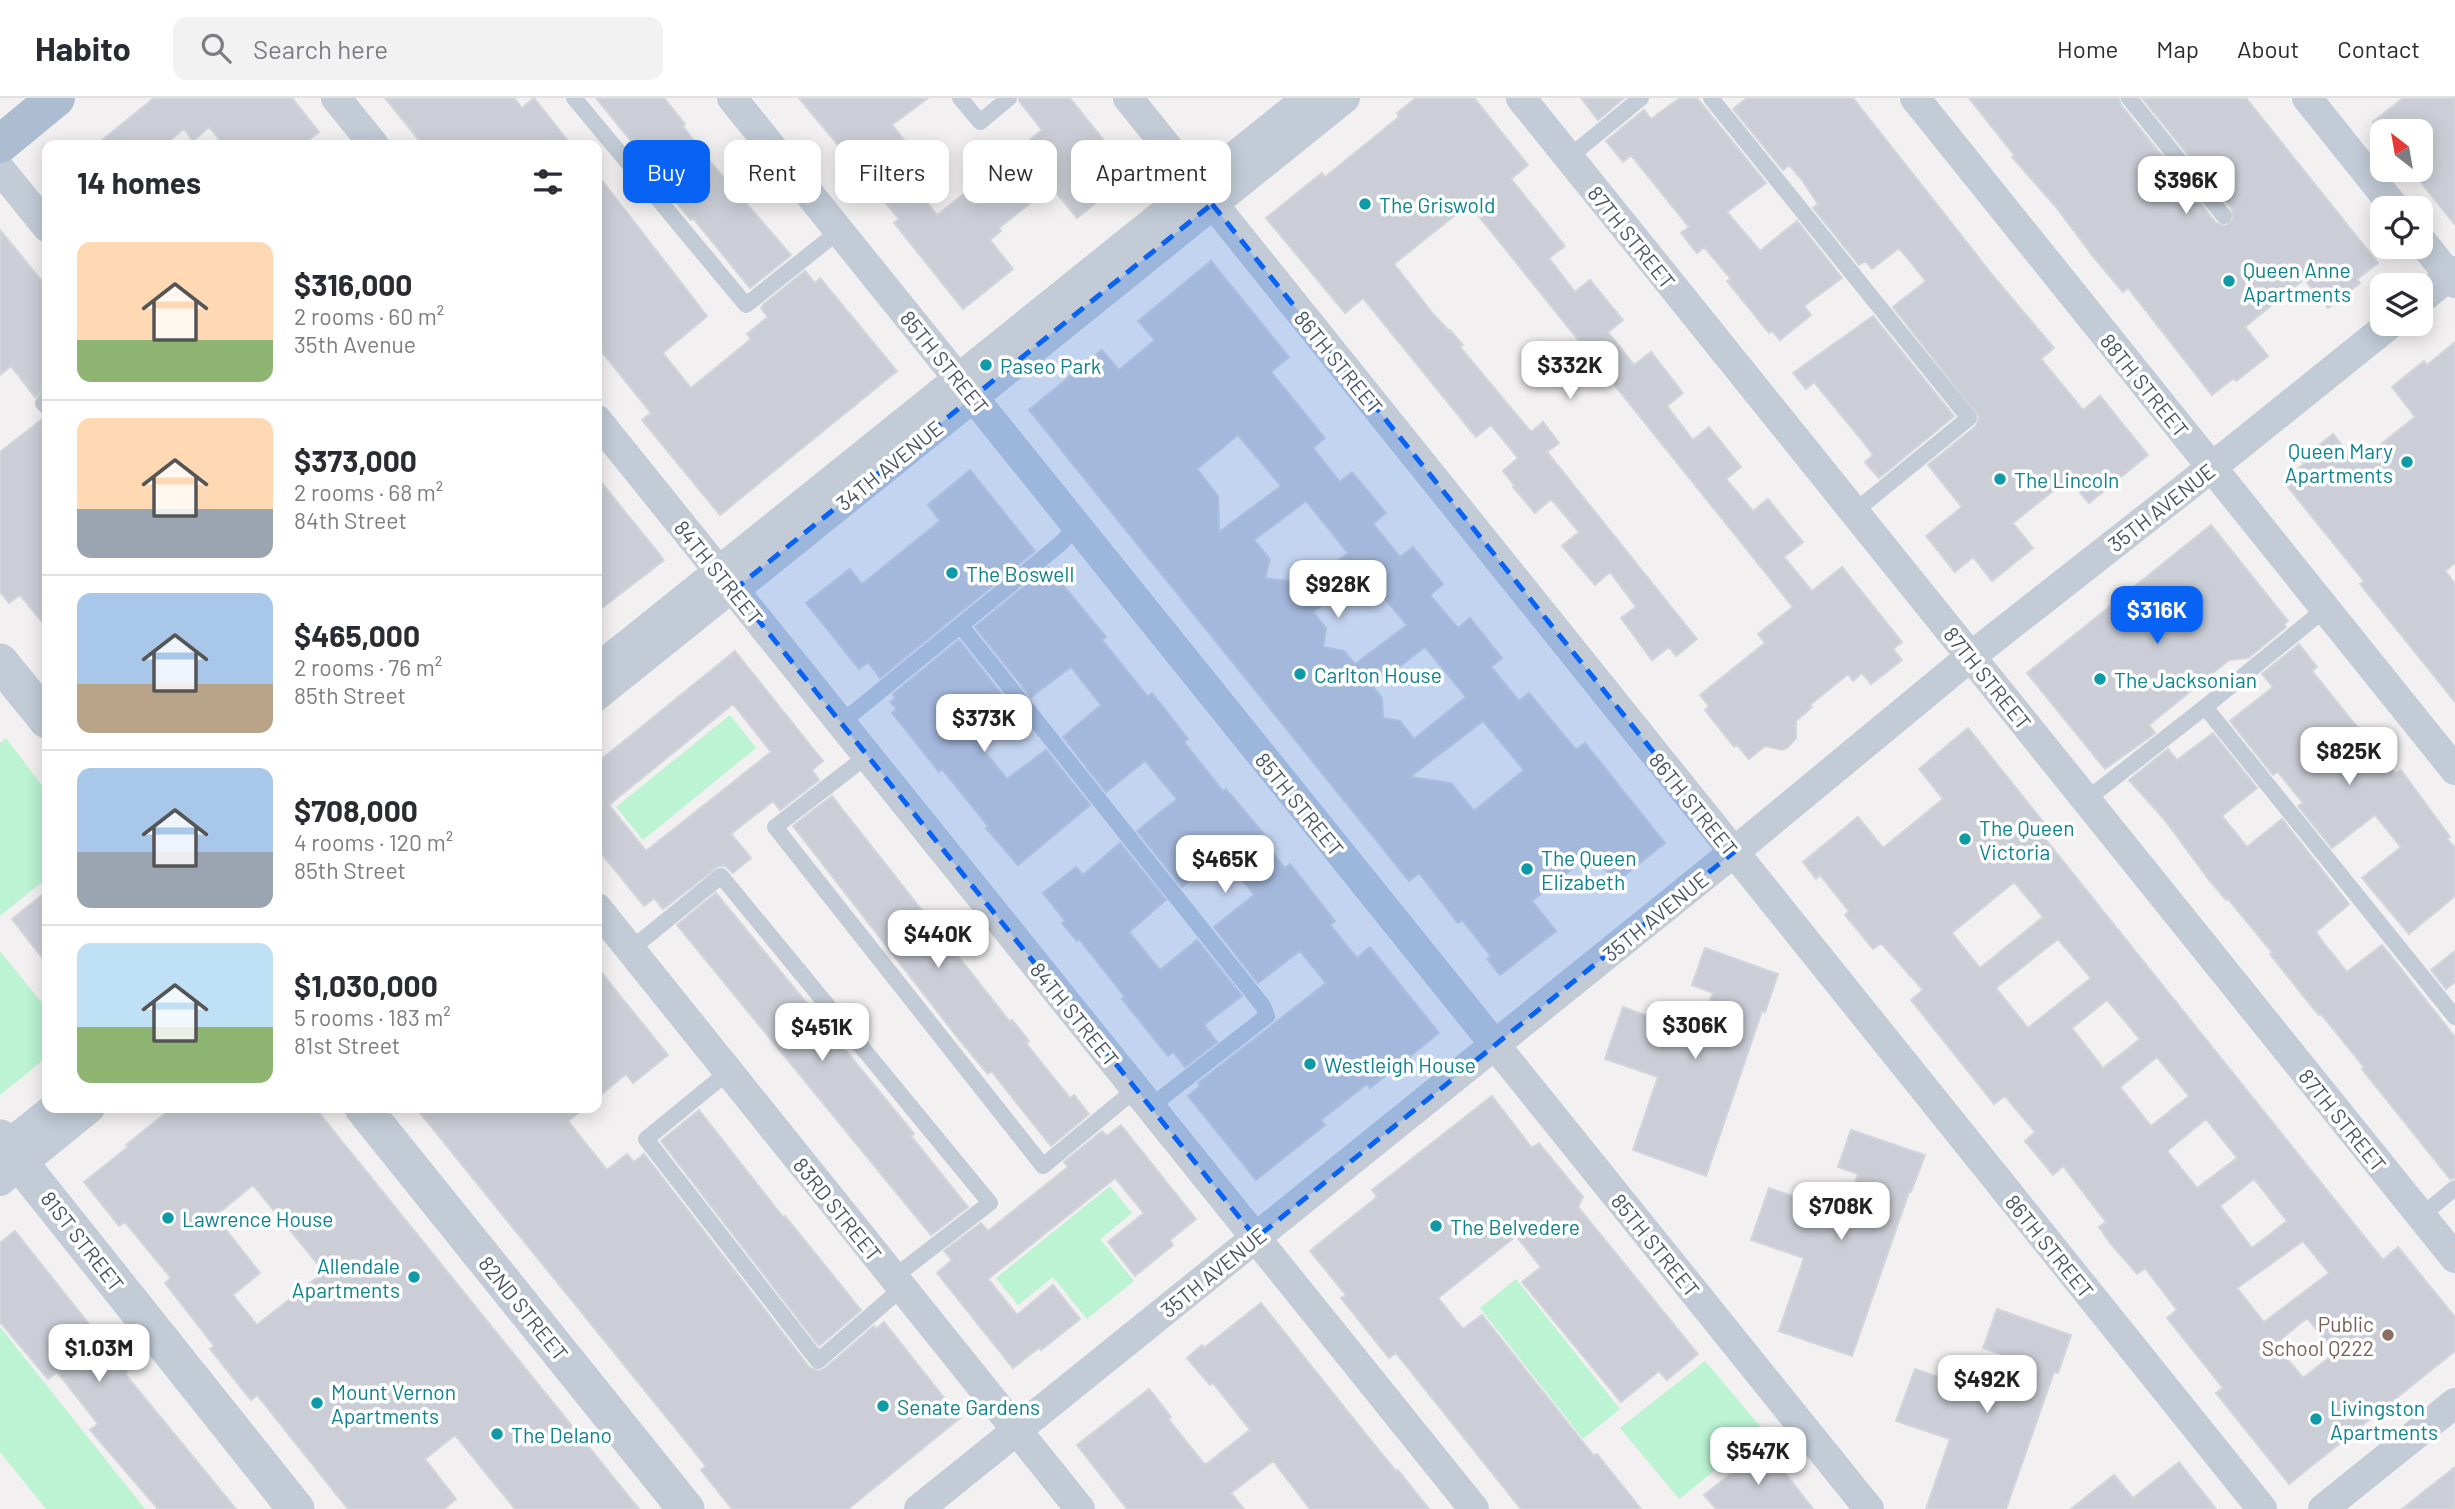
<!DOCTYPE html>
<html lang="en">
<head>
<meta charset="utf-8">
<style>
	body { margin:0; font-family:Barlow,sans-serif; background:#f2f2f3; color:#2b2b33; height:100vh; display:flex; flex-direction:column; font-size:26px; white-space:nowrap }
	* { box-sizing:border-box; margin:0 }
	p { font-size:23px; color:#7c7c81 }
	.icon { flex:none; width:38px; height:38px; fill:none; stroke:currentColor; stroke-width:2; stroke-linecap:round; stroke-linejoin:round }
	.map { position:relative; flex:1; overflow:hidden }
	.side { position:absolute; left:42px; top:42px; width:560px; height:973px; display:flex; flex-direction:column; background:#fff; border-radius:14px; box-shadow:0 4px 18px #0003 }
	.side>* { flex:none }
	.guide { position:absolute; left:623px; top:42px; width:665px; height:63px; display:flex; gap:14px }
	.needle { width:46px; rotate:329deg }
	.controls { position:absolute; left:2370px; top:21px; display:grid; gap:14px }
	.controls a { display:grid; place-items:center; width:63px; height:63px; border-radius:14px; background:#fff; box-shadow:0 4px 18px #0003; font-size:35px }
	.price { position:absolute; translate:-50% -60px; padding:0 16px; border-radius:14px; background:#fff; color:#222; font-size:23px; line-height:46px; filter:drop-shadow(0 2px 4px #0008) }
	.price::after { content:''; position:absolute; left:50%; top:42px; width:21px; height:16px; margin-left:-10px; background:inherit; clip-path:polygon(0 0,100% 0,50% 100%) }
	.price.selected { background:#0863f4; color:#fff }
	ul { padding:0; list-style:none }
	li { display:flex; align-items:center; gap:21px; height:175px; padding:0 35px }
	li+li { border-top:2px solid #e1e1e2 }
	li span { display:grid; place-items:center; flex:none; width:196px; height:140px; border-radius:14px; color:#555 }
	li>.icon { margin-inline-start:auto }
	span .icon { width:84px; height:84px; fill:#fffc; stroke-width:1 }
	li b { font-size:30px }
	h2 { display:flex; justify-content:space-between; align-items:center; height:84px; padding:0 35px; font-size:30px }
	.chip { padding:0 24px; border-radius:14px; background:#fff; box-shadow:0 4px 18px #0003; font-size:24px; line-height:63px }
	.chip.selected { background:#0863f4; color:#fff }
	header { display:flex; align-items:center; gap:42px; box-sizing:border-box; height:98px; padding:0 35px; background:#fff; border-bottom:2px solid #e1e1e2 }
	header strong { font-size:33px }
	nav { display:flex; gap:38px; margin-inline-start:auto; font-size:24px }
	.search { width:490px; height:63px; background:#f2f2f3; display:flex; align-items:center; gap:18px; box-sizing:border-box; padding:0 24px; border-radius:14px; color:#7c7c81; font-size:26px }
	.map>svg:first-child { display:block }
	.green { fill:#bbf3d3 }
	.building { fill:#cbced6; stroke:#d3d5dc; stroke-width:2; fill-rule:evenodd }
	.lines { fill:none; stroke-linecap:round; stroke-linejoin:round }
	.service { stroke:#c2cbd6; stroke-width:16 }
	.pedestrian { stroke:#c2cbd6; stroke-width:23 }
	.minor { stroke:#c2cbd6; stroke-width:30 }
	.tertiary { stroke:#c2cbd6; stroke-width:37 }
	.primary { stroke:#adbdd1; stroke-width:38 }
	.marked { fill:#0863f4; fill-opacity:0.2; stroke:#0863f4; stroke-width:5; stroke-dasharray:14 9; stroke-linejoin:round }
	.culture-dot { fill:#0f9aa8; stroke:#fff; stroke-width:2.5 }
	.education-dot { fill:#8d6e63; stroke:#fff; stroke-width:2.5 }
	.labels { text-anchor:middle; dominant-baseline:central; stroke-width:7; stroke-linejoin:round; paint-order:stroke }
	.culture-label { font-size:21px; fill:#0d838f; stroke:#fff; text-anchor:start }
	.street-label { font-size:21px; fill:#46525f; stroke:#fff }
	.education-label { font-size:21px; fill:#785e54; stroke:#fff; text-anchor:end }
</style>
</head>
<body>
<header>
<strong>Habito</strong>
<div class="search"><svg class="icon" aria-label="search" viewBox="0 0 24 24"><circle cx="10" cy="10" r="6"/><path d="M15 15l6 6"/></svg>Search here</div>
<nav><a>Home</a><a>Map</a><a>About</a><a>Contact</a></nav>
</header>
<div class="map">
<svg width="2455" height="1411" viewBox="0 0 2455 1411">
	<rect width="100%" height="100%" fill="#f2f0f0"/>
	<!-- green -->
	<path class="green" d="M730,617L756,650L643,742L616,709Z
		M6,640L47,694V780L0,818V645Z
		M0,853L47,911V959L0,997Z
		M1110,1088L1132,1115L1100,1141L1134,1183L1087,1221L1053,1179L1018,1207L996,1180Z
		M1516,1181L1620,1311L1583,1341L1480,1210Z
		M0,1229L145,1411H46L0,1354Z
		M1705,1263L1764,1333L1679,1401L1620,1330Z"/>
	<!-- building -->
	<path class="building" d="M154,0H292L319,34L302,47H224L209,29L193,43L184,31L164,47H96Z
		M385,0H514L522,10L534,0L571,47H423Z
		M596,0H664L685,26L683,28L706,59L791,157L750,190L693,120L691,122L676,104L678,103L653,70Z
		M799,0H928L892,27L922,64L906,78L937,117L974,88L978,93L1021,59L1016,53L1042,32L1019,3V0H1070L1131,76L1077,120L1054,92L1040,102L1038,99L999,130L1001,133L990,142L1013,171L963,211L894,125L899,121Z
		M1416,0H1474L1528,67L1511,81L1565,148L1549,160L1575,194L1590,182L1623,222L1608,234L1634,267L1651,254L1683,295L1667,308L1693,342L1709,329L1741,369L1726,381L1753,413L1768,401L1803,444L1784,459L1812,493L1842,469L1902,544L1893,551L1902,562L1871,586L1862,575L1853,583L1848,576L1810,607L1812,609L1796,623V640L1787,650L1782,652L1765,648L1749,661L1737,647L1734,649L1705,612L1709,608L1700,597L1765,545L1758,536L1793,509L1469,106L1394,166L1434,217L1449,233L1450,232L1463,247L1460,249L1531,334L1543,324L1559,345L1547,354L1697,541L1676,558L1669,549L1652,562L1621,520L1636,509L1610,474L1595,487L1562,448L1579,434L1551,401L1535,415L1513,389L1514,387L1503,373L1518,360L1491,327L1476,339L1363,200L1345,215L1266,120L1322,75L1325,79L1399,19L1397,15Z
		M1581,0H1624L1598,22Z
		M1680,0H1697L1766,85L1727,114L1760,153L1797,123L1842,180L1804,208L1811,217L1780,242L1772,233L1769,235L1727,183L1731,181L1704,149L1697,155L1681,135L1689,129L1631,57L1623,64L1606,43L1644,12L1651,21Z
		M1747,0H1853L1994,179L2054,250L2041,261L2083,312L2100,298L2148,357L2089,405L2068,381L2013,425L2033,450L1992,483L1973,459L1955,474L1926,438L1962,409L1928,367L1976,328L1979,319L1893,209L1926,183L1899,150L1872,171L1865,163L1859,167L1813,110L1818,106L1802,82L1789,67L1783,72L1733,11Z
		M1969,0H2119L2121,7L2216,125L2225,128L2233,122L2232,111L2142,0H2246L2378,165L2357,181L2360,185L2328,210L2304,181L2245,229L2268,258L2236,283L2234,280L2212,297L2128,190L2123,194L2095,161L2056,109L2012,59L2014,57Z
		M2403,0H2455V127L2411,72H2420V33H2382V35L2373,24Z
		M597,76L707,218L663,255L691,290L751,241L747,236L768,219L761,210L764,206L805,173L815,185L820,180L897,273L720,417L642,322L651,315L597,248Z
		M0,132L47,189V290L35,299L11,268L0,277Z
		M1211,163L1289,259L1271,274L1325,340L1313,350L1340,384L1352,374L1386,415L1373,426L1400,459L1413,449L1443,486L1430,497L1458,530L1470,520L1502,560L1491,569L1519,603L1529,595L1576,652L1585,645L1665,745L1616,784L1592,755L1532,803L1556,833L1500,877L1487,861L1491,858L1462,822L1458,825L1419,775L1409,783L1029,312L1102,252L1119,272L1155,242L1138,223ZM1238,337L1281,388L1219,434L1218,398L1197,371ZM1306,403L1348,455L1296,494L1288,483L1265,480L1270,461L1254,442ZM1364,476L1407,527L1355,566L1344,553L1323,549L1326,530L1313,514ZM1425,549L1466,599L1414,641L1400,623L1383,620L1382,600L1373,589ZM1483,623L1524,672L1474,713L1451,685L1410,679Z
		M1873,218L1954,318L1879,380L1865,364L1873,357L1860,340L1814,284L1806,291L1793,275Z
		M2455,244V465L2445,473L2455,486V604L2360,486L2364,483L2283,383L2304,366L2301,362L2333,336L2356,366L2415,319L2392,289L2424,263L2427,267Z
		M45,319H47V530L20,497L9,505L0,494V354Z
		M970,372L1035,453L880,580L868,564L859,571L806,505L850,471L862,486L940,423L928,407Z
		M597,379L664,462L597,514Z
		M2211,427L2288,523L2284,526L2286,529L2248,560L2229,562L2149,627L2155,635L2105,671L2027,575Z
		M1048,469L1106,539L1102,542L1148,599L1152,595L1168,615L1188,641L1184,644L1199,663L1223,693L1226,691L1264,736L1260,740L1285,770L1290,766L1335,823L1330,827L1357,860L1370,849L1439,935L1370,990L1367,986L1321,1022L1325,1027L1256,1082L1188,998L1200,988L1198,985L1326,885L1300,853L1258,885L1214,829L1254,797L1222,757L1182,789L1137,733L1177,701L1145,663L1106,694L1063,639L1101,607L1071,569L1031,599L975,529Z
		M959,542L1014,612L977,644L1007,681L1046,652L1090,707L1018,767L986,730L988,728L942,671L939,674L892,615L897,611L890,604L895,600L893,596Z
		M2299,546L2317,569L2312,573L2395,676L2401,672L2450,739L2447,741L2455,750V798L2409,836L2362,780L2401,749L2375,717L2332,750L2298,708L2303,705L2278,674L2273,677L2230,623L2273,589L2262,576Z
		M735,553L823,663L812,672L819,682L780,712L773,703L731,736L751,760L733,775L725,768H719L663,811L654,800L644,808L597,750V665ZM733,606L771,654L646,753L609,707Z
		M1968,630L2049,731L2042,737L2383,1162L2398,1149L2455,1219V1253L2289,1386L2216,1295L2223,1290L2167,1220L2177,1212L2145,1170L2137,1176L2110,1145L2099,1129L2106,1124L2063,1068L2053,1077L2025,1043L2035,1034L2005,998L1994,1006L1911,902L1923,892L1881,845L1873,851L1845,817L1849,813L1820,777L1816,781L1803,764L1858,719L1883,750L1943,701L1919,671ZM2014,784L2043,819L1980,870L1952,835ZM2058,841L2091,880L2028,930L1996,890ZM2107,902L2140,941L2103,970L2072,930ZM2157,959L2189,998L2151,1028L2120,989ZM2206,1021L2237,1060L2197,1090L2167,1053ZM2254,1081L2287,1123L2252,1150L2220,1108ZM2303,1143L2329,1175L2264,1224L2237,1190ZM2307,1220L2335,1255L2303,1280L2275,1246Z
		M2213,635L2257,690L2222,718L2247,749L2282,721L2349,806L2316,834L2322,843L2347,874L2382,847L2455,939V1080L2450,1081L2362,971L2364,969L2321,916L2319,917L2301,895L2270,856L2272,854L2228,801L2226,802L2209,782L2164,721L2129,682L2168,651L2177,662Z
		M832,698L1010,924L1012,922L1029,943L1026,945L1041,964L1070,1000L1074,997L1089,1016L1051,1048L991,973L988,976L958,940L793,728Z
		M1120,745L1166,802L1129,834L1160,872L1197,842L1242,898L1204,927L1217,944L1185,969L1173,954L1168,958L1122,901L1125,899L1079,841L1077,843L1062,825L1065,823L1043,795L1076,769L1083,777Z
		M47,793V866L12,821Z
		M716,795L897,1015L914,1036L911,1038L968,1109L931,1137L677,827Z
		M1705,850L1778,876L1765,914L1762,913L1706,1078L1633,1052L1658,979L1605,961L1623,909L1698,936L1713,895L1692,887Z
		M2455,853V884L2446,891L2431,872Z
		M597,869L668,957L633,985L626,976L597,1000Z
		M1492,998L1532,1050L1539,1045L1583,1099L1578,1109L1698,1256L1667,1282L1659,1273L1621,1304L1522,1184L1541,1169L1516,1138L1438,1200L1463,1231L1482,1217L1594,1358L1597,1356L1641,1411H1521L1396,1255L1389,1260L1341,1200L1346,1197L1310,1153L1377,1099L1372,1092Z
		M172,1010H315L639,1411H515L455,1337L425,1361L456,1401L444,1411H348L257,1297L251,1302L210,1251L214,1248L165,1185L171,1180L125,1124L119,1128L84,1084L128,1049L126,1047ZM253,1087L324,1174L257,1227L233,1197L260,1175L215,1118Z
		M416,1010H585L568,1023L607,1072L627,1056L634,1064L644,1056L810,1270L819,1273L824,1271L874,1228L876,1231L884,1224L960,1320L848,1411H732L701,1372L706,1368Z
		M699,1012L783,1119L785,1118L861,1212L819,1248L661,1043Z
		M1121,1027L1196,1121L1170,1142L1173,1147L1135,1178L1108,1144L1144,1115L1115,1080L988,1181L1017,1217L1053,1187L1080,1221L1041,1252L1040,1249L1013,1270L937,1175L952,1162L944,1153L981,1125L988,1133L1068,1069L1064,1064L1102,1033L1107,1038Z
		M1851,1032L1925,1057L1911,1094H1909L1852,1258L1779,1233L1804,1160L1751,1142L1769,1090L1844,1116L1858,1076L1838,1069Z
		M15,1133L127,1274L125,1276L236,1411H158L90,1332L98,1326L57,1274L48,1281L0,1224V1145Z
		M1261,1205L1369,1340L1396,1373L1398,1372L1429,1411H1310L1273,1363L1231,1395L1244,1411H1127L1077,1347L1149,1291L1171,1319L1168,1321L1205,1367L1250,1332L1213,1285L1210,1287L1187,1260L1202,1247L1204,1250Z
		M1997,1211L2071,1237L2058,1275L2054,1274L2006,1411H1926L1950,1341L1896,1323L1915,1271L1990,1297L2004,1257L1983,1250Z
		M1765,1349L1813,1411H1716L1704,1397Z
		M2179,1364L2216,1411H2071L2114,1377L2133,1400Z
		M2455,1369V1411H2402Z"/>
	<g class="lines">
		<!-- service -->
		<path class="service" d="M574,0L746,207L839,133
			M960,0L980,24L1009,0
			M1711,0L1969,320L1854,414
			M2129,0L2224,118
			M1568,60L1641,0
			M47,301L43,305L47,309
			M961,528L1263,908L1267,918L1150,1009
			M2205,609L2455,919
			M841,625L1060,446L1077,428
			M867,658L775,729L1043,1068L1136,991
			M2086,702L2205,609L2325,511
			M630,852L721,778L990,1105L894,1179
			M728,974L646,1041L818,1263L902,1190
			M2421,1118L2455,1090"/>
		<!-- pedestrian -->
		<path class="pedestrian" d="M597,602L734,492"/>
		<!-- minor -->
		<path class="minor" d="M336,0L374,47
			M732,0L1869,1411
			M1128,0L2262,1411
			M1521,0L2455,1160
			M1915,0L2455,672
			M2307,0L2395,110
			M0,71L47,129
			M2420,141L2455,185
			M2420,202L2455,173
			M597,322L1474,1411
			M734,492L1345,0
			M597,571L1307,0
			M597,810L1080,1411
			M0,1053L54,1010
			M0,1083L90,1010
			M919,1411L1734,754L1970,559L2211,370L2390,226
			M2323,1411L2455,1305"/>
		<!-- tertiary -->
		<path class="tertiary" d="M0,564L47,622
			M363,1010L686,1411
			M0,1040L296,1411"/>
		<!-- primary -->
		<path class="primary" d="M0,46L56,0"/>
	</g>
	<!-- marked area -->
	<path class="marked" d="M1212,106L1734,754L1256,1140L734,492Z"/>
	<!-- markers -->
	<g class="culture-dot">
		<circle cx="1365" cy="106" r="7"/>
		<circle cx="2229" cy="183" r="7"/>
		<circle cx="986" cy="267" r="7"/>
		<circle cx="2407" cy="364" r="7"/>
		<circle cx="2000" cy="381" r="7"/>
		<circle cx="952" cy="475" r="7"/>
		<circle cx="1300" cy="576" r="7"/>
		<circle cx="2100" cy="581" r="7"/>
		<circle cx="1965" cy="741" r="7"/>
		<circle cx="1527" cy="771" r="7"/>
		<circle cx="1310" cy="966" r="7"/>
		<circle cx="168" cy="1120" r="7"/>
		<circle cx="1436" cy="1128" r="7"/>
		<circle cx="414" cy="1179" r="7"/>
		<circle cx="317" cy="1305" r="7"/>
		<circle cx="883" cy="1308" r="7"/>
		<circle cx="2316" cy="1321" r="7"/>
		<circle cx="497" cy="1336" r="7"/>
	</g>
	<circle class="education-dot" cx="2388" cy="1237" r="7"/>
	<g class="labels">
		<!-- culture labels -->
		<g class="culture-label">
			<text x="1379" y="106">The Griswold</text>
			<text x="2243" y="171">Queen Anne<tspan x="2243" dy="24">Apartments</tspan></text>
			<text x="1000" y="267">Paseo Park</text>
			<text x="2393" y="352" text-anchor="end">Queen Mary<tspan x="2393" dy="24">Apartments</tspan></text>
			<text x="2014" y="381">The Lincoln</text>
			<text x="966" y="475">The Boswell</text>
			<text x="1314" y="576">Carlton House</text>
			<text x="2114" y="581">The Jacksonian</text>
			<text x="1979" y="729">The Queen<tspan x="1979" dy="24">Victoria</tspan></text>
			<text x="1541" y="759">The Queen<tspan x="1541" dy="24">Elizabeth</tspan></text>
			<text x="1324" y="966">Westleigh House</text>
			<text x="182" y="1120">Lawrence House</text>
			<text x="1450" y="1128">The Belvedere</text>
			<text x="400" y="1167" text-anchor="end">Allendale<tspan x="400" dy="24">Apartments</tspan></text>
			<text x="331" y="1293">Mount Vernon<tspan x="331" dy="24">Apartments</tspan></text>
			<text x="897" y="1308">Senate Gardens</text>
			<text x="2330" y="1309">Livingston<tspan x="2330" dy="24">Apartments</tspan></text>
			<text x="511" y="1336">The Delano</text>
		</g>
		<!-- street labels -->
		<g class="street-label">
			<text transform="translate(1632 139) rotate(51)">87TH STREET</text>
			<text transform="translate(945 264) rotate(51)">85TH STREET</text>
			<text transform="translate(1339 264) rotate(51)">86TH STREET</text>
			<text transform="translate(2145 287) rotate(51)">88TH STREET</text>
			<text transform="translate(889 367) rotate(-39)">34TH AVENUE</text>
			<text transform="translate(2161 409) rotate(-38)">35TH AVENUE</text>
			<text transform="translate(719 474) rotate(51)">84TH STREET</text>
			<text transform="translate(1988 580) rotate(51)">87TH STREET</text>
			<text transform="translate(1300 706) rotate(51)">85TH STREET</text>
			<text transform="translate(1694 706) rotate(51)">86TH STREET</text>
			<text transform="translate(1655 818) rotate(-39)">35TH AVENUE</text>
			<text transform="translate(1075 916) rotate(51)">84TH STREET</text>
			<text transform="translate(2343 1022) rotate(51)">87TH STREET</text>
			<text transform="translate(838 1111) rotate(51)">83RD STREET</text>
			<text transform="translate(83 1143) rotate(52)">81ST STREET</text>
			<text transform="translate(1656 1147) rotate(51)">85TH STREET</text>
			<text transform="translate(2050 1148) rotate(51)">86TH STREET</text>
			<text transform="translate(1213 1174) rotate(-39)">35TH AVENUE</text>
			<text transform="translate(524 1210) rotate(51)">82ND STREET</text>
		</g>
		<!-- education labels -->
		<g class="education-label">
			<text x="2374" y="1225">Public<tspan x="2374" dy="24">School Q222</tspan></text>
		</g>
	</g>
</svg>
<div class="controls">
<a><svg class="needle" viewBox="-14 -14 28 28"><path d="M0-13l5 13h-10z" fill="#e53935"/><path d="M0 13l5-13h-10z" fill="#7c7c81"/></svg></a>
<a><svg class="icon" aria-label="locate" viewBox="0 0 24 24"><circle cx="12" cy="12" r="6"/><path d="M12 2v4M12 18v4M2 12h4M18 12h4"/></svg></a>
<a><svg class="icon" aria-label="layers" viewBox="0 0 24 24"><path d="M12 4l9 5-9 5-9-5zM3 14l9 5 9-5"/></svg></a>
</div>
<b class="price" style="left:2186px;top:118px">$396K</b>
<b class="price" style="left:1570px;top:303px">$332K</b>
<b class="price" style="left:1338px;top:522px">$928K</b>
<b class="price selected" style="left:2157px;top:548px">$316K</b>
<b class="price" style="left:984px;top:656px">$373K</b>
<b class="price" style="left:2349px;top:689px">$825K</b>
<b class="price" style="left:1225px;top:797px">$465K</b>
<b class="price" style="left:938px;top:872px">$440K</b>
<b class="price" style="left:1695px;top:963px">$306K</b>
<b class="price" style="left:822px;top:965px">$451K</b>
<b class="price" style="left:1841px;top:1144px">$708K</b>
<b class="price" style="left:99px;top:1286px">$1.03M</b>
<b class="price" style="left:1987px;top:1317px">$492K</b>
<b class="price" style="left:1758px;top:1389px">$547K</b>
<div class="guide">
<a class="chip selected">Buy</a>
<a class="chip">Rent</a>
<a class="chip">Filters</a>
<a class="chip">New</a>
<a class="chip">Apartment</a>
</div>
<section class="side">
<h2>14 homes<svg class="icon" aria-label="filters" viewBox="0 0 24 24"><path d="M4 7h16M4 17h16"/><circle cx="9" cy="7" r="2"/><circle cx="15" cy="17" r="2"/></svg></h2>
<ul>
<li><span style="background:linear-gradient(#ffd9b3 70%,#8fb573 0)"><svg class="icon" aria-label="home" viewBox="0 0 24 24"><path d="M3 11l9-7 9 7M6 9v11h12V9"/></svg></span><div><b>$316,000</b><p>2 rooms · 60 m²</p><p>35th Avenue</p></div></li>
<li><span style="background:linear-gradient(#ffd9b3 65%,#9aa5b1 0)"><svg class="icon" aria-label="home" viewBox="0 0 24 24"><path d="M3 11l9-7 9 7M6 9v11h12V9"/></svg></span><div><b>$373,000</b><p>2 rooms · 68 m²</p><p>84th Street</p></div></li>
<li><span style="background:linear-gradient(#a9c7e8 65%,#b9a48a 0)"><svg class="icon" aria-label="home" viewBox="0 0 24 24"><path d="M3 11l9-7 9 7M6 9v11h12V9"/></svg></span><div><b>$465,000</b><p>2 rooms · 76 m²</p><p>85th Street</p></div></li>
<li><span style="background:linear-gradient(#a9c7e8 60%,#9aa5b1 0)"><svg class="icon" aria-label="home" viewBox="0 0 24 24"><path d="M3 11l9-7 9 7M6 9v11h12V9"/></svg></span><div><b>$708,000</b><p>4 rooms · 120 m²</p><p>85th Street</p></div></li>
<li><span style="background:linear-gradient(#bfe0f5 60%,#8fb573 0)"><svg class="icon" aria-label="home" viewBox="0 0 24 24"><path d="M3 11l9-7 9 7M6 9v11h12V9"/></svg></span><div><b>$1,030,000</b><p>5 rooms · 183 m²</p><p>81st Street</p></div></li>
</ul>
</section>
</div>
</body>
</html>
